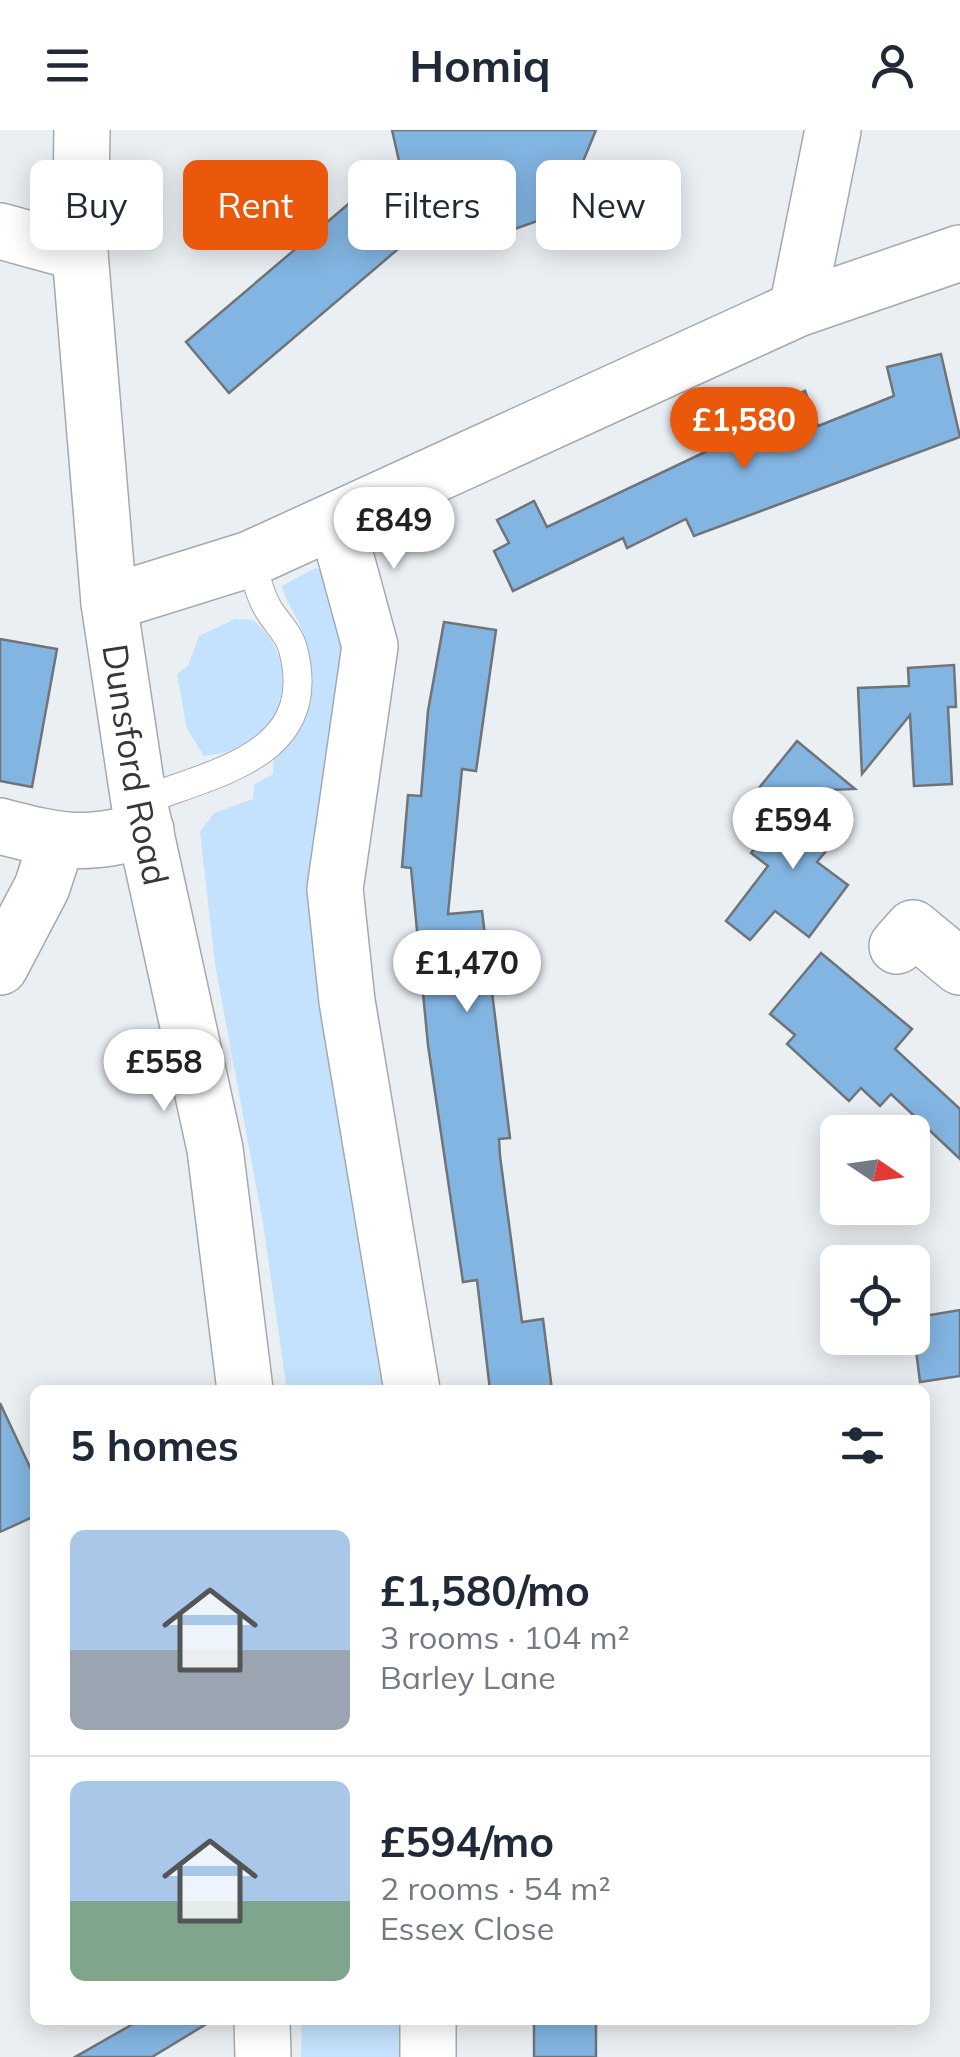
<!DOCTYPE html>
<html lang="en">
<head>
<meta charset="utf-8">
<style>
	body { margin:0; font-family:Mulish,sans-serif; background:#f2f2f3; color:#1f2937; height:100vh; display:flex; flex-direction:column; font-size:38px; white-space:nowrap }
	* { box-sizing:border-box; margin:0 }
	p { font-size:32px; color:#747a83 }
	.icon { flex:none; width:55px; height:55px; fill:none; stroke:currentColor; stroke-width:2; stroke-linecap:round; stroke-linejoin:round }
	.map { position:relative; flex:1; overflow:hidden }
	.side { position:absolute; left:30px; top:1255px; width:900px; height:640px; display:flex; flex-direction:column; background:#fff; border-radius:15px; box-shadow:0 5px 25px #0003 }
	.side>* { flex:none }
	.top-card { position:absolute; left:30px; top:30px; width:900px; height:90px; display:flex; gap:20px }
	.needle { width:65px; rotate:103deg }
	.controls { position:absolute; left:820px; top:985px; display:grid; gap:20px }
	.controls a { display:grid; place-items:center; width:110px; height:110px; border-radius:15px; background:#fff; box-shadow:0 5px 25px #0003; font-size:50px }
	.price { position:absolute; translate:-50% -85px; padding:0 22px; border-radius:35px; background:#fff; color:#222; font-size:32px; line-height:65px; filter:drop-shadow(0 2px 5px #0008) }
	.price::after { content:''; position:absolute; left:50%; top:60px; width:30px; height:22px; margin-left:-15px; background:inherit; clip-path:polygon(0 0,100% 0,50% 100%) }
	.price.on { background:#ea580c; color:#fff }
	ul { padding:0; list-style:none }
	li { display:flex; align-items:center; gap:30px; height:250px; padding:0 40px }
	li+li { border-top:2px solid #e0e1e3 }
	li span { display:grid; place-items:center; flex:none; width:280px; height:200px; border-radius:15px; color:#555 }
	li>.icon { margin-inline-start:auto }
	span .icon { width:120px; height:120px; fill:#fffc; stroke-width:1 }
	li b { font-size:42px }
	h2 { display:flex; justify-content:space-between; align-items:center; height:120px; padding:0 40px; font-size:42px }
	.chip { padding:0 35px; border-radius:15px; background:#fff; box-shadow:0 5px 25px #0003; font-size:35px; line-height:90px }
	.chip.on { background:#ea580c; color:#fff }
	header { display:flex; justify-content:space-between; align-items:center; height:130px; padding:0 40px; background:#fff; font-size:45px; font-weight:700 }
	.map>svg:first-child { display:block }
	.green { fill:#c4e2fd }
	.building { fill:#83b5e2; stroke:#707478; stroke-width:2.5 }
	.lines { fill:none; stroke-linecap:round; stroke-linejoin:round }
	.lane-casing { stroke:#a5a9ae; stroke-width:30 }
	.street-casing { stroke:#a5a9ae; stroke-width:58 }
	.secondary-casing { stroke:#a5a9ae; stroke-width:58 }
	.lane { stroke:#fff; stroke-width:28 }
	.street { stroke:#fff; stroke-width:55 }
	.secondary { stroke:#fff; stroke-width:55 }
	.labels { text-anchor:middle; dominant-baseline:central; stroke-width:8; stroke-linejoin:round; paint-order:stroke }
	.street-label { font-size:35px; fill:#353739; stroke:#fafcfe }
</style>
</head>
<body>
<header><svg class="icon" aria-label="menu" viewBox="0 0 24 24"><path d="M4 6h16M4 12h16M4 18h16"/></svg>Homiq<svg class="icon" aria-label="person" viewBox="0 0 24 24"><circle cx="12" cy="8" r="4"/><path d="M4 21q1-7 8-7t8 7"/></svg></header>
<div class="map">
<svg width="960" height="1927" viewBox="0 0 960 1927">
	<rect width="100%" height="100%" fill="#eaeff4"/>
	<!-- green -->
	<path class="green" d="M315,438L336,444L350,475L329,626L393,1260H287L263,1093L215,834L200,702L214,683L253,669L254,655L273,644L274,629C318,595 319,549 302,500C296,484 286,472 282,456Z
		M235,489L253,490C298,527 293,597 235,619C226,623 214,624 204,626L187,599L177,544L188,536L199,506Z
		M302,1890H411L410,1927H301Z"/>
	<!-- building -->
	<path class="building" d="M392,0H596L572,58L546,88L509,101L463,103L431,91L229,263L186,212L399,31Z
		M941,224L960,307L694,406L686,389L627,418L623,408L513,461L494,421L509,413L497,390L534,371L547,397L722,314L715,296L805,261L818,296L894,266L887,237Z
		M444,492L496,500L476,641L462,639L448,784L482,781L510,1008L499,1009L500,1026L522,1192L543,1189L552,1260H490L477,1150L463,1152L428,915L411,738L402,737L408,665L421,666L428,581Z
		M0,509L57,519L32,657L0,651Z
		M954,535L956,577H948L952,654L914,656L910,585L862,644L858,558L909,556L908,538Z
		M797,611L855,659L755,663Z
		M800,661L845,698L817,732L848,755L809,807L775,781L750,810L726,791L768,736L751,723Z
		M821,823L912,899L895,919L960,979V1029L891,964L880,976L861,958L849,971L787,914L795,905L770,884Z
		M960,1180V1246L920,1252L912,1188Z
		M0,1273L35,1348V1386L0,1402Z
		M140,1890H213L152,1927H75Z
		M534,1890H596V1927H534Z"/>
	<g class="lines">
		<!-- lane casing -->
		<g class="lane-casing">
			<path id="lane" d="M139,672C215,642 321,626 293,519C289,502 272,489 265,473C258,459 255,443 250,429"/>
		</g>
		<!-- street casing -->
		<g class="street-casing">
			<path id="street" d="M0,101L80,123
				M797,179L833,0
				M336,391L370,516L335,759L347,871L412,1260
				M109,473L250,429L797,179L960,123
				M0,696C61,712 84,717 146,700
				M897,816L913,798L960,837
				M0,837L42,757L57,711
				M428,1890V1927"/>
		</g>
		<!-- secondary casing -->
		<g class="secondary-casing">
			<g id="secondary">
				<path id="s1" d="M82,0L80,123L109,473L139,672L215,1019L245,1260"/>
				<path d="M262,1890L263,1927"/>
			</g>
		</g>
		<!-- lane -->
		<use href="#lane" class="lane"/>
		<!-- street -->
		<use href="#street" class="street"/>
		<!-- secondary -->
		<use href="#secondary" class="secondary"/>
	</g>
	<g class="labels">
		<!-- street labels -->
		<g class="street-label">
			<text stroke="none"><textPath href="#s1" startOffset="638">Dunsford Road</textPath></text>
		</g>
	</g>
</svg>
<div class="controls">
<a><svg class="needle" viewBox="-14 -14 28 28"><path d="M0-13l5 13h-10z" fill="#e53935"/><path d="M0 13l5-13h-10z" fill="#747a83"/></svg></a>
<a><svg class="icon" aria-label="locate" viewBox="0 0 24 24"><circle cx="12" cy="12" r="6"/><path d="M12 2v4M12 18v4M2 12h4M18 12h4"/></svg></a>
</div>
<b class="price on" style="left:744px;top:342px">£1,580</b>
<b class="price" style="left:394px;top:442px">£849</b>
<b class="price" style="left:793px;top:742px">£594</b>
<b class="price" style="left:467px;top:885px">£1,470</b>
<b class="price" style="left:164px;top:984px">£558</b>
<div class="top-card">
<a class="chip">Buy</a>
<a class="chip on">Rent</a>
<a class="chip">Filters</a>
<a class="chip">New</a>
</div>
<section class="side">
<h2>5 homes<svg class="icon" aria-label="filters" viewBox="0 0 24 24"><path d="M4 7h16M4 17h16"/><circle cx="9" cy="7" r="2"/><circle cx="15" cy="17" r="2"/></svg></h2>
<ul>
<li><span style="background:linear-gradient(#a9c7e8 60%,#9aa5b1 0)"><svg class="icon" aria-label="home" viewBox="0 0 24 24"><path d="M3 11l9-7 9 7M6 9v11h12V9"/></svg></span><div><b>£1,580/mo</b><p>3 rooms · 104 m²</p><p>Barley Lane</p></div></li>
<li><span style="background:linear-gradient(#a9c7e8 60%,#7fa58c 0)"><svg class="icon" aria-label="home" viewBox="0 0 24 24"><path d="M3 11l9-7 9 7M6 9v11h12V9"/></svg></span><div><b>£594/mo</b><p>2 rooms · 54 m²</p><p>Essex Close</p></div></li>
</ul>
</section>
</div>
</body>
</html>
